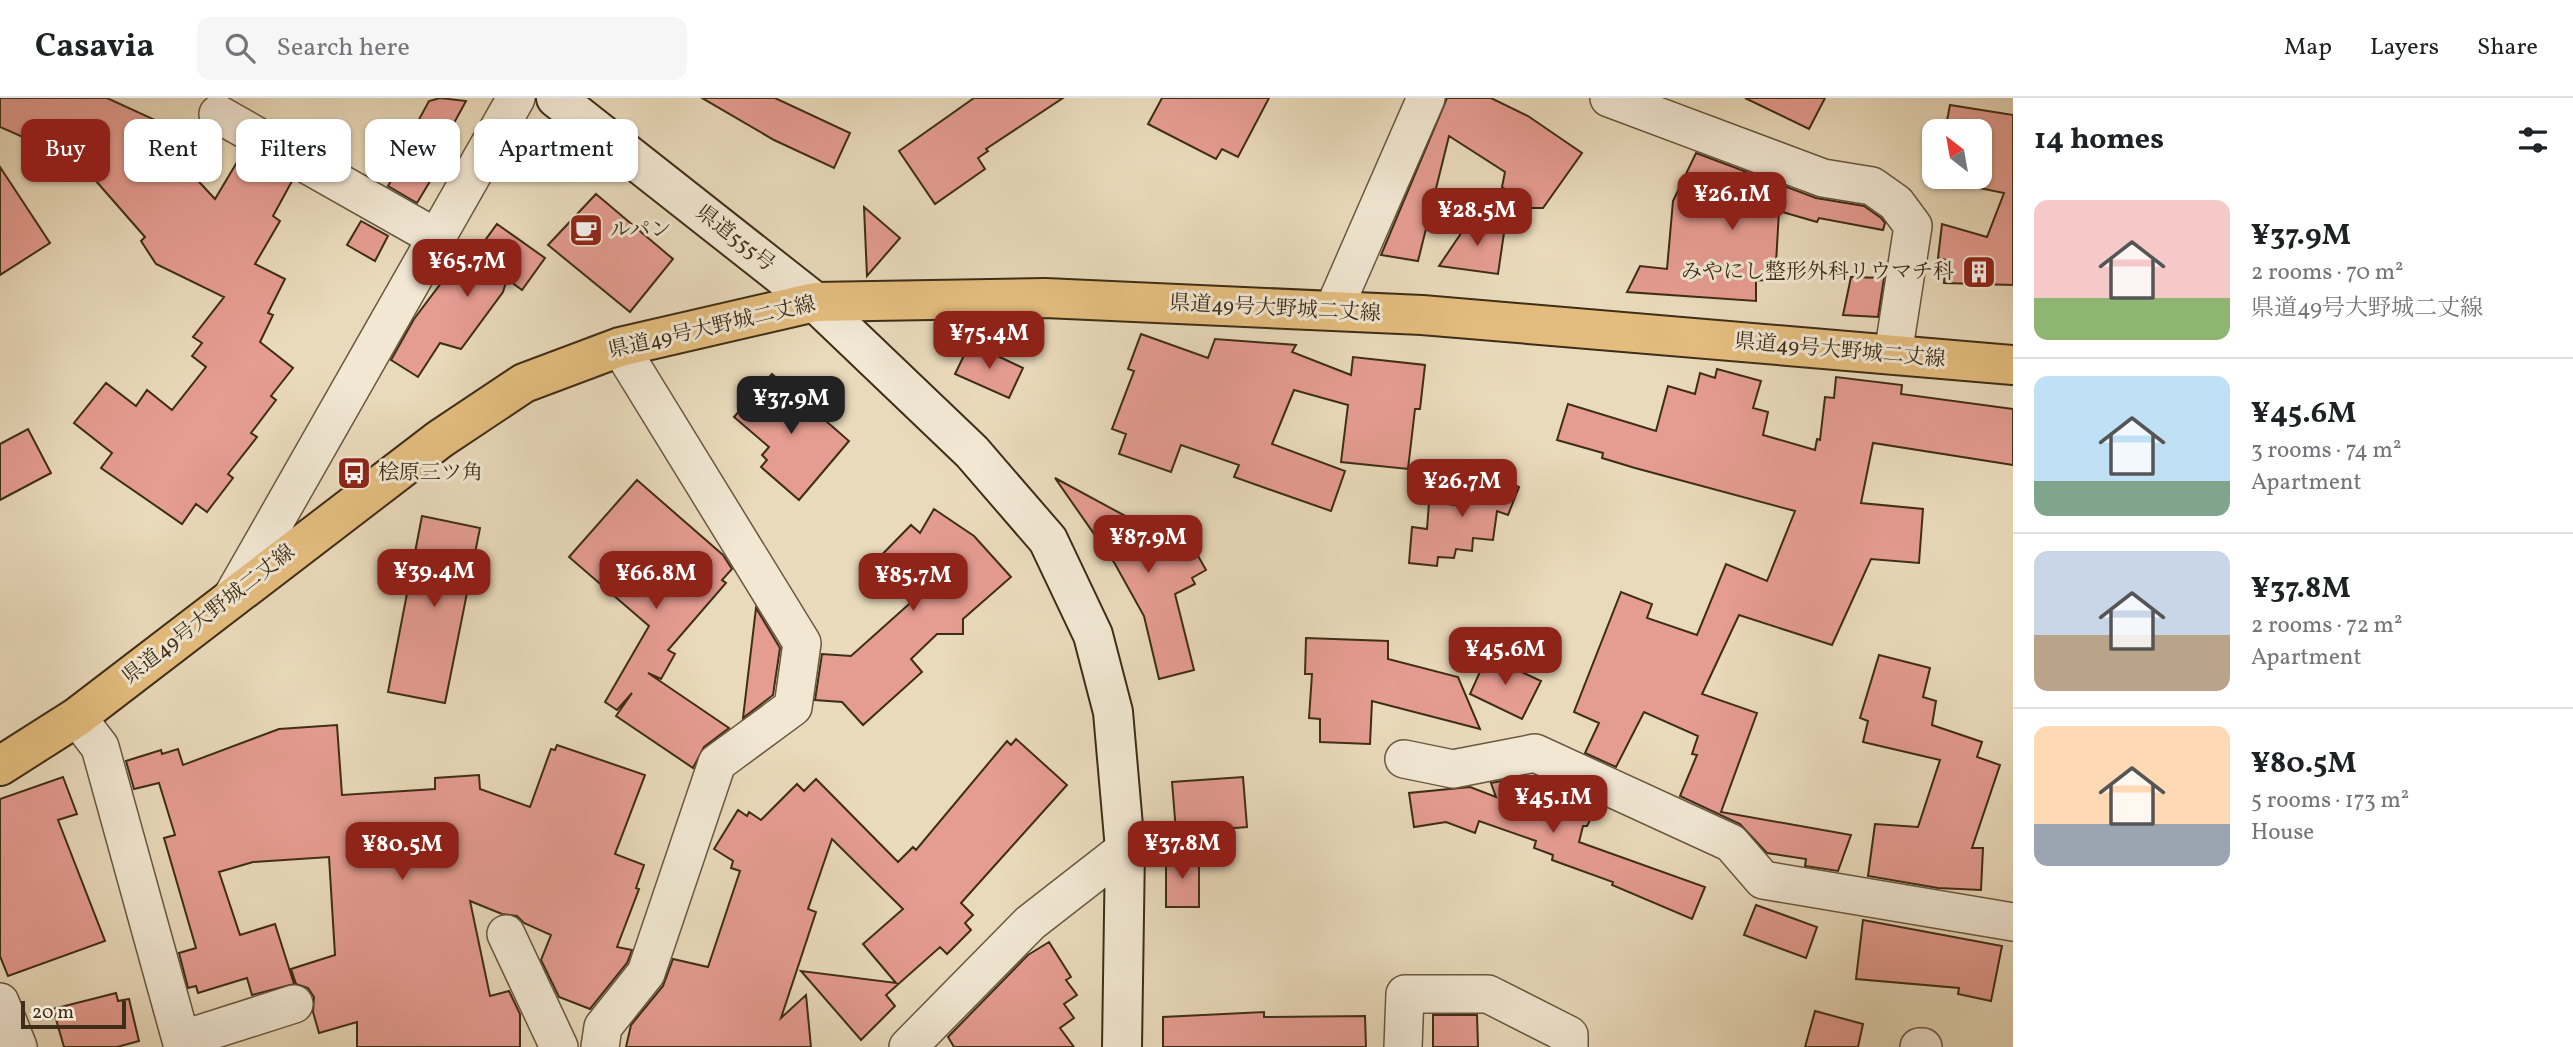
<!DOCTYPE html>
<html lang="en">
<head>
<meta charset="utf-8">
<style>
	body { margin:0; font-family:Vollkorn,"Noto Serif JP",serif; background:#f6f6f6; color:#202124; height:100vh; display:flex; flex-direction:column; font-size:26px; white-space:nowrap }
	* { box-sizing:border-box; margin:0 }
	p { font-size:23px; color:#757577 }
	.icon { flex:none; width:38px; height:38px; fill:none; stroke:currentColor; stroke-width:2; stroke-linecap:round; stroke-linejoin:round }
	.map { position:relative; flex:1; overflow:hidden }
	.sheet { display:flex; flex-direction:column; background:#fff; width:560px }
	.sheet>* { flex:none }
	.hud { position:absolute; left:21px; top:21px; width:665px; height:63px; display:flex; gap:14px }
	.needle { width:46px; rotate:329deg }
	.buttons { position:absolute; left:1922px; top:21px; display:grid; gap:14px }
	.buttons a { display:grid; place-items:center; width:70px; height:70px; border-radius:14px; background:#fff; box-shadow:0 2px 5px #0004; font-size:35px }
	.scale { position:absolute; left:21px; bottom:18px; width:105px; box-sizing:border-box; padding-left:7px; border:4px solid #3e2d17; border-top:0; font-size:19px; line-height:24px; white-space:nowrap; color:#3e2d17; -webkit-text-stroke:5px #f1e7d3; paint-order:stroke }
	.price { position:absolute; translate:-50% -60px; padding:0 16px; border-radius:14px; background:#8f2418; color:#fff; font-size:23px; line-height:46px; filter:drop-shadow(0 2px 4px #0008) }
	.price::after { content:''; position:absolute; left:50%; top:42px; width:21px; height:16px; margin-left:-10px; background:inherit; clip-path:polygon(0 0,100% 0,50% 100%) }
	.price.current { background:#222; color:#fff }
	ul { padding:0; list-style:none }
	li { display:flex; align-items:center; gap:21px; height:175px; padding:0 21px }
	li+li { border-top:2px solid #e0e0e0 }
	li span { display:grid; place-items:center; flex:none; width:196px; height:140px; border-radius:14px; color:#555 }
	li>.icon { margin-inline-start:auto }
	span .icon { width:84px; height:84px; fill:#fffc; stroke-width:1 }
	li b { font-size:30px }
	h2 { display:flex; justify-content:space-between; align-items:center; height:84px; padding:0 21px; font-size:30px }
	.chip { padding:0 24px; border-radius:14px; background:#fff; box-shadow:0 2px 5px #0004; font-size:24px; line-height:63px }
	.chip.current { background:#8f2418; color:#fff }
	header { display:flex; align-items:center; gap:42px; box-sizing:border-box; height:98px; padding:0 35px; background:#fff; border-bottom:2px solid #e0e0e0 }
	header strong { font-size:33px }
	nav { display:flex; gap:38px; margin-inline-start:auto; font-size:24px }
	.search { width:490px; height:63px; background:#f6f6f6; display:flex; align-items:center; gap:18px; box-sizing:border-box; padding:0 24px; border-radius:14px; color:#757577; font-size:26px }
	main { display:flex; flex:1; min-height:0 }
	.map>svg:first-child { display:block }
	.building { fill:#e59c91; stroke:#3e2d17; stroke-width:2 }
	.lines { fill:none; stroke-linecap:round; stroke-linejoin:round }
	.street-casing { stroke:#695840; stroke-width:40 }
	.secondary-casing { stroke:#3e2d17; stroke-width:42 }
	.primary-casing { stroke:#3e2d17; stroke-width:42 }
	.street { stroke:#f1e7d3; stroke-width:37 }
	.secondary { stroke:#f1e7d3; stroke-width:38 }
	.primary { stroke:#e4bd7e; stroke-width:38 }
	.labels { text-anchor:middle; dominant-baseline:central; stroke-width:6; stroke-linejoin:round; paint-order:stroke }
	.poi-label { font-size:21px; fill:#3e2d17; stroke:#f1e7d3; text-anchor:start }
	.street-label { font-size:21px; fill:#3e2d17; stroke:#f1e7d3 }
</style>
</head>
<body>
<header>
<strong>Casavia</strong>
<div class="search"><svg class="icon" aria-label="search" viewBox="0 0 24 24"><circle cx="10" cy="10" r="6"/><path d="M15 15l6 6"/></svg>Search here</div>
<nav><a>Map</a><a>Layers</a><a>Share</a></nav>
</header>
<main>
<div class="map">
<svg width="2013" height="949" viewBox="0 0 2013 949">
	<rect width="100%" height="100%" fill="#e9dabb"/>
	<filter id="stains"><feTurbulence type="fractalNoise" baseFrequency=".00286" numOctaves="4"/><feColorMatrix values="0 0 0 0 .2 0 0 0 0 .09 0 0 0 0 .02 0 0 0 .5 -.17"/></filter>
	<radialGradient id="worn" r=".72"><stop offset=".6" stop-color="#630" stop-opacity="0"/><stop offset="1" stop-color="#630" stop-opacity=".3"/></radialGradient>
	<!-- building -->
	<path class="building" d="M0,0H107L153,21L147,28L215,101L243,54L292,83L273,118L280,123L255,166L285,181L268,215L273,217L260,244L293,270L271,298L276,302L251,335L257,339L228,376L233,380L207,414L196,406L182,426L101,370L112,355L74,325L106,285L136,308L147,292L172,312L206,269L192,258L202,245L193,239L224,199L156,166L141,143L145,139L75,59L73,61L0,29Z
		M440,0L466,3L437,56L444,60L417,105L388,88L417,39L411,36L429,3Z
		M702,0H775L850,35L834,70L774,42Z
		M974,0H1063L986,51L988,53L978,60L985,71L935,106L899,53Z
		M1162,0H1269L1238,59L1222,51L1216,61L1148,26Z
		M1447,0H1491L1528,18L1582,55L1543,110H1532L1502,89L1505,74L1449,38L1418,163L1381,157Z
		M1745,0H1825L1809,31Z
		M1950,7L2013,17V187L1944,185L1946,162L1938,160L1942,126L1987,139L2004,95L1935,81L1979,79V33H1945Z
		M1696,55L1816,100L1864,108L1881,120L1885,125L1883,132L1819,120L1817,124L1779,113L1775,183L1756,182V203L1627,194L1640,168L1667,171L1673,103Z
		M0,69L50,145L0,177Z
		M596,96L673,161L630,214L548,147Z
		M864,109L900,140L867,178Z
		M1470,122L1505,128L1498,176L1439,168Z
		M361,123L388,138L375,163L347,147Z
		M497,126L545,160L522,192L507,181L503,194L461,251L440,245L418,279L391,262L414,221L451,172L459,178Z
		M1851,179L1884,180L1878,219L1843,217Z
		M1141,236L1208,260L1215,241L1296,247L1292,254L1351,277L1353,259L1425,267L1420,311H1415L1408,371L1341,364L1348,307L1294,292L1272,346L1345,373L1331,413L1234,379L1239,367L1181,347L1171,374L1119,356L1126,336L1112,331L1134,273L1128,271Z
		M970,245L1023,270L1009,300L955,276Z
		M1717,271L1761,283L1753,310L1768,314L1763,337L1815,352L1817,341L1820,342L1825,299L1834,300L1836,279L1902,287L1901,296L2013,311V367L1873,345L1861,405L1923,411L1919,465L1871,461L1832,547L1739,517L1702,596L1757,615L1721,714L1851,737L1838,773L1805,768L1806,761L1767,755L1740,726L1680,698L1697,657L1692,656L1698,638L1644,614L1616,669L1585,655L1599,625L1574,614L1621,494L1652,506L1647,520L1697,537L1726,466L1767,483L1795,413L1635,370L1602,360L1603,355L1557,342L1568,306L1656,333L1668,288L1695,296L1700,275L1715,280Z
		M772,276L849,343L799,402L761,369L767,362L762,357L769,349L734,319Z
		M28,331L51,375L0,402V346Z
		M1470,369L1519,389L1508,417L1497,413L1493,442L1473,440L1472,453L1456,451L1454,460L1438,459L1437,468L1409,465L1412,429L1427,431L1429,404L1455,407Z
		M1055,380L1142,427L1147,425L1189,442L1206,472L1192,480L1195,486L1175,496L1194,572L1159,581L1144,518L1115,466Z
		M637,382L723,457L732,471L722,482L726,485L668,552L675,556L661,581L648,575L729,630L704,649L693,670L616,618L632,595L617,612L605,604L649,528L569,459Z
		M934,411L974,438L1011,479L963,521V536H937L911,561L922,574L863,627L842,604L815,602L822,556L851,558L927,490L865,474L911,427L920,435Z
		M422,418L480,430L445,605L388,594Z
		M756,510L780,550L773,597L743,620Z
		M1306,540L1388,543V561L1458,579L1480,631L1372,603L1370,646L1320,644V621L1309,620L1312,576H1305Z
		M1879,557L1930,570L1923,599L1936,603L1932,627L1982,644L1977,659L2000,667L1972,750H1983L1981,792L1938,790L1868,778L1875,726L1918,729L1940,662L1863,644L1868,623L1860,620Z
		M1487,558L1541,583L1522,621L1470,596Z
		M337,627L342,697L435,691V680L479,677L480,691L530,709L551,651L555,652L557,647L645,677L615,756L644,767L636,790L639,791L617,849L632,852L627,865L590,911L559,899L541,862L551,837L524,825L517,818L502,816L470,803L490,898L509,893L520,916V949H357V924L319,935L313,914L314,899L308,890L296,886L291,871L335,857L329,759L253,764L219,774L240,837L275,826L294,886L252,897L247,880L198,895L196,888L188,890L179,855L196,850L164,740L175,737L159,685L134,691L126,663L161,652L162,656L178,651L183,667L279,631Z
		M1016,641L1067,687L961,805L973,817L965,825L971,832L947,856L940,849L886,897L895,908L861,942L801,873L896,885L863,846L903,811L832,741L808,811L816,814L781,920L806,897L811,949H626L631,927L663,888L673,861L708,869L740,773L731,770L733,763L714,751L738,712L747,718L749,714L761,722L797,686L804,693L816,681L898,764L913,749L916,752L1007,643L1011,647Z
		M63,679L77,716L58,722L105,843L8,878L0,858V701Z
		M1243,679L1247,729L1210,732L1211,743L1177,746L1172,684Z
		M1517,680L1564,696L1566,692L1598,707L1587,728H1583L1579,744L1705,789L1692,821L1612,787L1613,784L1552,762L1553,757L1534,750L1536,743L1479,723L1475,735L1446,724L1414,729L1409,695L1470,689L1496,699L1491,685Z
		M1166,757H1199V809H1166Z
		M1756,807L1817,829L1806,860L1744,837Z
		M1863,822L2002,848L1991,903L1958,896L1959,890L1856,881Z
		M1049,844L1071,879L1066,882L1077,897L1064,906L1074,920L1060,930L1074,949H954L948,939L1028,857Z
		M116,895L118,903L129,901L139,943L117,949H64L53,911Z
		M1815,913L1863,926L1858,949H1805Z
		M1264,914V919L1365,918L1366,949H1163V919Z
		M1433,917H1477L1478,949H1433Z"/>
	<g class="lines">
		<!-- street casing -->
		<g class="street-casing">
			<path id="street" d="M1609,0L1823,80L1872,88L1896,105L1913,128L1893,257
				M218,16L435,139
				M1333,213L1426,0
				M232,499L516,0
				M77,619L100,649L183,949
				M1404,661L1453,671L1535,655L1731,745L1763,782L2013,824
				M506,836L559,949
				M0,904L18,949
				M181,942L294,906
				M600,949L603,929L646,875L717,665L793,609L802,545L620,249
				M908,949L1030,825L1125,751
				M1403,949L1405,896H1488L1569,937V949
				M1919,949H1923"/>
		</g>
		<!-- secondary casing -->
		<g class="secondary-casing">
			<path id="secondary" d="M556,0L815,204L972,354L1048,442L1093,537L1113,614L1125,751L1122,949"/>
		</g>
		<!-- primary casing -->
		<g class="primary-casing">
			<path id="primary" d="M0,668L77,619L440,341L524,285L620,249L815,204L1045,200L1422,217L2013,267"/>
		</g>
		<!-- street -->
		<use href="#street" class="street"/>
		<!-- secondary -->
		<use href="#secondary" class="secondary"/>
		<!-- primary -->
		<use href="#primary" class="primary"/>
	</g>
	<!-- icons -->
	<defs>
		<g id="cafe-square" transform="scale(1.75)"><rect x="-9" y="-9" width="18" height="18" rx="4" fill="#8f2418" stroke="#f1e7d3"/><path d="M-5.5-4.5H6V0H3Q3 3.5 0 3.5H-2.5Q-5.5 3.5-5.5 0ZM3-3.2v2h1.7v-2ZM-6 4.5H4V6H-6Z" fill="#fff"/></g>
		<g id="building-square" transform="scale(1.75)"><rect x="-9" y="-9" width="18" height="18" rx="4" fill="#8f2418" stroke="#f1e7d3"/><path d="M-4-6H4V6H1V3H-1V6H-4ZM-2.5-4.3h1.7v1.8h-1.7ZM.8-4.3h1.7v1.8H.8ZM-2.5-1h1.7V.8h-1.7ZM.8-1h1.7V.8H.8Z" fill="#fff"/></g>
		<g id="bus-square" transform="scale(1.75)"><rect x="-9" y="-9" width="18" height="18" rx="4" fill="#8f2418" stroke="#f1e7d3"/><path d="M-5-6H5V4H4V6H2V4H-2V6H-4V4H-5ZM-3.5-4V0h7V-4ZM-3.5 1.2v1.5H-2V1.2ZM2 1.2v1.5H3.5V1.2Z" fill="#fff"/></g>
	</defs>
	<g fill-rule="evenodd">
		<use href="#cafe-square" x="586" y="132"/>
		<use href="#building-square" x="1979" y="174"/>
		<use href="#bus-square" x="354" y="375"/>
	</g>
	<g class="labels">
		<!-- poi labels -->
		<g class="poi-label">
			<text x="610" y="132">ルパン</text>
			<text x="1954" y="174" text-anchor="end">みやにし整形外科リウマチ科</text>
			<text x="378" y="375">桧原三ツ角</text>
		</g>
		<!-- street labels -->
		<g class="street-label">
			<text transform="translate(735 141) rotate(38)">県道555号</text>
			<text transform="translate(1275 211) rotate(3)">県道49号大野城二丈線</text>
			<text transform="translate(712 230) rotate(-13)">県道49号大野城二丈線</text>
			<text transform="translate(1840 253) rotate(5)">県道49号大野城二丈線</text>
			<text transform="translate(209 517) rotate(-38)">県道49号大野城二丈線</text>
		</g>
	</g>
	<rect width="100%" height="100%" filter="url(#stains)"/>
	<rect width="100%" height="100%" fill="url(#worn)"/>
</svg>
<div class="buttons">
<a><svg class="needle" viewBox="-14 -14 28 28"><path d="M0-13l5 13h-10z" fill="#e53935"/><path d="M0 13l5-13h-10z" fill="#757577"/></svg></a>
</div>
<div class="scale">20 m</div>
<b class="price" style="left:1732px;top:134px">¥26.1M</b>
<b class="price" style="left:1477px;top:150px">¥28.5M</b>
<b class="price" style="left:467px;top:201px">¥65.7M</b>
<b class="price" style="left:989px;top:273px">¥75.4M</b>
<b class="price current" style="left:791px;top:338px">¥37.9M</b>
<b class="price" style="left:1462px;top:421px">¥26.7M</b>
<b class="price" style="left:1148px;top:477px">¥87.9M</b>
<b class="price" style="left:434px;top:511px">¥39.4M</b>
<b class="price" style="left:656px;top:513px">¥66.8M</b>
<b class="price" style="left:913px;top:515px">¥85.7M</b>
<b class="price" style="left:1505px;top:589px">¥45.6M</b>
<b class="price" style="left:1553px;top:737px">¥45.1M</b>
<b class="price" style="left:1182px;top:783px">¥37.8M</b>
<b class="price" style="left:402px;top:784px">¥80.5M</b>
<div class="hud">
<a class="chip current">Buy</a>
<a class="chip">Rent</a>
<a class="chip">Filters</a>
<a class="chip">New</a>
<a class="chip">Apartment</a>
</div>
</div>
<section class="sheet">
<h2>14 homes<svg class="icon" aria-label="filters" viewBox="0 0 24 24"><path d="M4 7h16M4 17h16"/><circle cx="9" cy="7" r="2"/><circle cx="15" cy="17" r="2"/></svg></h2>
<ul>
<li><span style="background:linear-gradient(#f6c9c9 70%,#8fb573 0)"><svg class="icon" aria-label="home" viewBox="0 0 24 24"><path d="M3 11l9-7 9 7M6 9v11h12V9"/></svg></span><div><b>¥37.9M</b><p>2 rooms · 70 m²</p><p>県道49号大野城二丈線</p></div></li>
<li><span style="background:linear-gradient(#bfe0f5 75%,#7fa58c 0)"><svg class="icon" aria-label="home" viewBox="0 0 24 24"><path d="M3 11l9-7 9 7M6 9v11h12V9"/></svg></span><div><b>¥45.6M</b><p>3 rooms · 74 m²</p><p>Apartment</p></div></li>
<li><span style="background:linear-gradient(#c9d6e8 60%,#b9a48a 0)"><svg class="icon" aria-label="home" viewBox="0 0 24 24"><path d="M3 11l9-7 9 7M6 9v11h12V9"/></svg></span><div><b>¥37.8M</b><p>2 rooms · 72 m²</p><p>Apartment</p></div></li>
<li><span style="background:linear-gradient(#ffd9b3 70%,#9aa5b1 0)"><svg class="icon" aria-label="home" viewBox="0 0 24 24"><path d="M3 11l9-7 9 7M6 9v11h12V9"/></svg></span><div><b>¥80.5M</b><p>5 rooms · 173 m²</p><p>House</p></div></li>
</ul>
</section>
</main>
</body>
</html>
